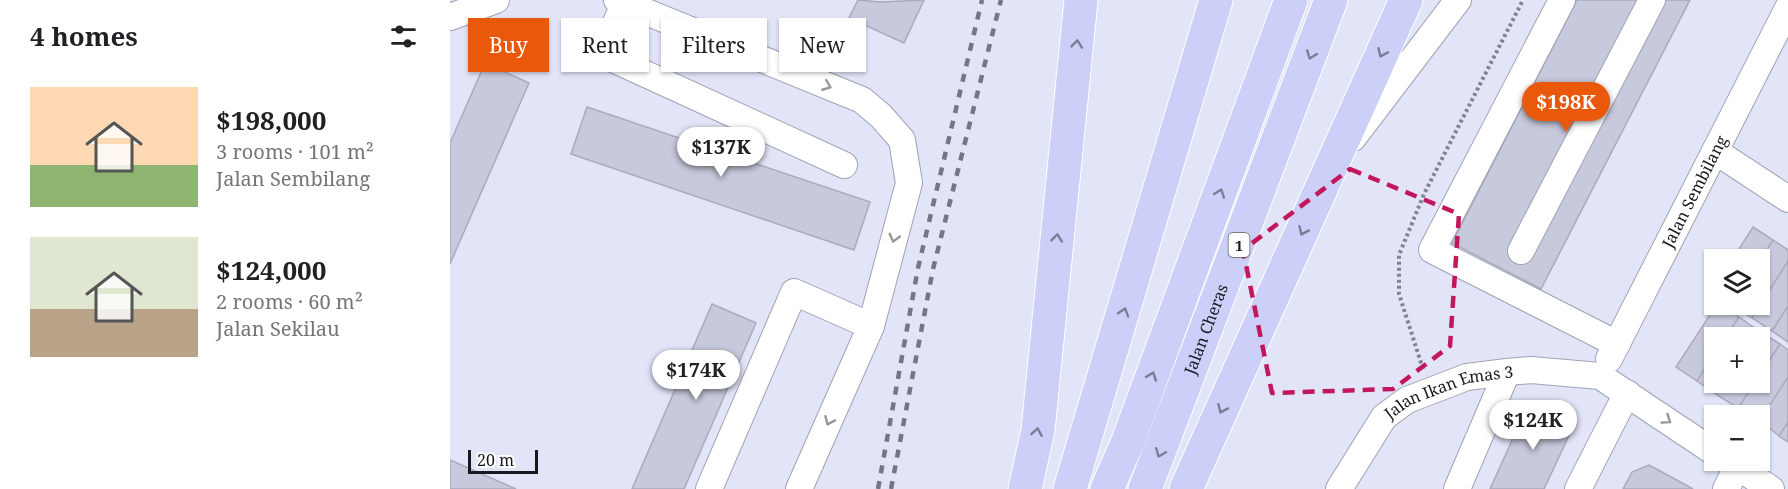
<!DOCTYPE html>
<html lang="en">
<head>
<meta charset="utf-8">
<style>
	body { margin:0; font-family:"Noto Serif",serif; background:#f6f6f6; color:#202124; height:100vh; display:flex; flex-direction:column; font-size:22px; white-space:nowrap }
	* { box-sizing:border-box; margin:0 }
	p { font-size:20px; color:#757577 }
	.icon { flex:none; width:33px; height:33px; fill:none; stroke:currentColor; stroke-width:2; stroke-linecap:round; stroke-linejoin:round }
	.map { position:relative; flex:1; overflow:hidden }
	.side { display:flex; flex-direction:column; background:#fff; width:450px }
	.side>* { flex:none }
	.hud { position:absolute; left:18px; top:18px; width:570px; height:54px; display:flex; gap:12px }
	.tools { position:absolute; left:1254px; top:249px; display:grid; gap:12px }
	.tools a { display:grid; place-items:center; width:66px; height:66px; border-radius:0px; background:#fff; box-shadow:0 2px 4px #0004; font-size:30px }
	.scale { position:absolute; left:18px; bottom:15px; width:70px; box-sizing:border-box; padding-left:6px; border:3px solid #18181f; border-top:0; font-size:16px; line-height:21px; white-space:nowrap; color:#18181f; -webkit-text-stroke:4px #fff; paint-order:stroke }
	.price { position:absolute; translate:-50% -51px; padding:0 14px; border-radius:21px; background:#fff; color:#222; font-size:20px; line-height:39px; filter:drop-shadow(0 2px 3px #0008) }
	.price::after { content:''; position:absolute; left:50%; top:36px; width:18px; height:14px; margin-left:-9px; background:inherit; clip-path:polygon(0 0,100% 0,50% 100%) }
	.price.active { background:#ea580c; color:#fff }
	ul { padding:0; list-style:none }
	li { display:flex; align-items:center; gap:18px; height:150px; padding:0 30px }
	li span { display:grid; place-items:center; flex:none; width:168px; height:120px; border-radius:0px; color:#555 }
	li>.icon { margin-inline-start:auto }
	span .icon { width:72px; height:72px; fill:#fffc; stroke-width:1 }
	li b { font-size:26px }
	h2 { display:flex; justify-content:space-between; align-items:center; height:72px; padding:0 30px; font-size:26px }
	.chip { padding:0 21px; border-radius:0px; background:#fff; box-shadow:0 2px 4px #0004; font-size:21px; line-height:54px }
	.chip.active { background:#ea580c; color:#fff }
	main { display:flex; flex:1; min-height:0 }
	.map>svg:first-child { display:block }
	.building { fill:#c7c9dc; stroke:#a8abbd; stroke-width:1.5 }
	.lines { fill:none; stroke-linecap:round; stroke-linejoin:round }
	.minor-casing { stroke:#a0a2b4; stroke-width:28 }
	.highway-casing { stroke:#fff; stroke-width:35 }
	.path { stroke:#828391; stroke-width:4; stroke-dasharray:3 3; stroke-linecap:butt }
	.minor { stroke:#fff; stroke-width:26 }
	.highway { stroke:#ccd0f8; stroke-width:33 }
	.rail { stroke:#757683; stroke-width:4.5; stroke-dasharray:8 8; stroke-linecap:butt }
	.oneway { stroke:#7b7d96 }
	.oneway2 { stroke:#97979a }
	.marked { fill:none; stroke:#c2185b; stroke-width:4.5; stroke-dasharray:12 8; stroke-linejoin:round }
	.labels { text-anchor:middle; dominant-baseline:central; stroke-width:6; stroke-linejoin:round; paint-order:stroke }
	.shield { fill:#fff; stroke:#5d5d62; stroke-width:1.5 }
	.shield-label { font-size:15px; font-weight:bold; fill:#18181f }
	.street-label { font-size:16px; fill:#18181f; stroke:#fff }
</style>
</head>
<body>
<main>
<section class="side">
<h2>4 homes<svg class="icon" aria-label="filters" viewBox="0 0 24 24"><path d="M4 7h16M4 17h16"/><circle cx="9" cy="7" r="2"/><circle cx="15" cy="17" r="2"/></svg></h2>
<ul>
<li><span style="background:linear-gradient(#ffd9b3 65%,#8fb573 0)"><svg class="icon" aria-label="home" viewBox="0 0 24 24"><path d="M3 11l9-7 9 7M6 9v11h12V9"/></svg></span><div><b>$198,000</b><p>3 rooms · 101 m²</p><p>Jalan Sembilang</p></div></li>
<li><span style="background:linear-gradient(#dfe7d0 60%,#b9a48a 0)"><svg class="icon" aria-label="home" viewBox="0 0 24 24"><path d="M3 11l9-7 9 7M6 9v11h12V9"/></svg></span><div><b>$124,000</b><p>2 rooms · 60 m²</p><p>Jalan Sekilau</p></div></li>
</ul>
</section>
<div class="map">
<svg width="1338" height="489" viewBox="0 0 1338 489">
	<rect width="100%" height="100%" fill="#e2e4f8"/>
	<!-- building -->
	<path class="building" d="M408,0L431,2L474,0L454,43L399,18Z
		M1127,0H1240L1091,289L1002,243Z
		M35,63L79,83L0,264V143Z
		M137,107L420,202L404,250L121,154Z
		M1303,227L1323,240L1310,261L1282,260Z
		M1323,240L1338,250V261L1302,318L1282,305L1310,304V261Z
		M1338,261V306L1322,331L1302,318Z
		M262,304L306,323L234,489H182Z
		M1267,304L1289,317L1275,338H1264V354L1247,381L1226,367Z
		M1338,306V342L1322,331Z
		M1289,317L1309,331L1304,338H1275Z
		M1309,331L1330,344L1310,375V338H1304Z
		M1330,344L1338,350V377L1310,420V416H1299L1288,408L1305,382H1310V375Z
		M1264,354V382H1275L1267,395L1247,381Z
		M1338,377V422L1329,436L1310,420Z
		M1275,382H1305L1288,408L1267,395Z
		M1080,401L1123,427L1094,489H1040Z
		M1338,422V442L1329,436Z
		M0,460L66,489H0Z
		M1199,465L1243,489H1173L1182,472Z"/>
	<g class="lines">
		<!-- minor casing -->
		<g class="minor-casing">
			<g id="minor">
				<path d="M167,0L412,100L431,116L452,140L459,183L421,326L349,489"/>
				<path d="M176,0L152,54L394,165"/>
				<path d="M1112,0L982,250L1167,344"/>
				<path d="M0,17L46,0"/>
				<path d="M903,138L1008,0"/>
				<path d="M1265,151L1338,199"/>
				<path d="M1071,251L1202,0"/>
				<path id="s1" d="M1159,359L1338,8"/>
				<path d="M1278,460L1321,489"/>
				<path d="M259,489L344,292L421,326"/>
				<path id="s2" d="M889,489L934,417L957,400L1017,377L1057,372L1081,370L1150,376L1264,452"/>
				<path d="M1007,489L1057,372"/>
				<path d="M1128,489L1177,393"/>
				<path d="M1276,489L1287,467"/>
			</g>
		</g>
		<!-- highway casing -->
		<g class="highway-casing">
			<g id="highway">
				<path d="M575,489L588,430L631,0"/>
				<path d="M620,489L766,0"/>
				<path d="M657,489L678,441L841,0"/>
				<path id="s3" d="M695,489L881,0"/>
				<path d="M736,489L956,0"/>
			</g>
		</g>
		<!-- path -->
		<path class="path" d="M973,369L949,294V255L974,194L1073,0"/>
		<!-- minor -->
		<use href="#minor" class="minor"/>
		<!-- highway -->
		<use href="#highway" class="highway"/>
		<!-- rail -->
		<path class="rail" d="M428,489L468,268L532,0
			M441,489L483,269L551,0"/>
	</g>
	<!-- one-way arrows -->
	<defs><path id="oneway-chevron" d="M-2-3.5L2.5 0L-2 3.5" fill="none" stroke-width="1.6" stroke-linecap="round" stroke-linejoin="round" transform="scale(1.5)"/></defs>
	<g class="oneway">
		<use href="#oneway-chevron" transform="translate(627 44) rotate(-84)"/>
		<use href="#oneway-chevron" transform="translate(932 53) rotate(114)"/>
		<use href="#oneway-chevron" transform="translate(861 55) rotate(111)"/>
		<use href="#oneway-chevron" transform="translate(770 193) rotate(-70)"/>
		<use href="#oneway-chevron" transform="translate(853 231) rotate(114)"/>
		<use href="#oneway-chevron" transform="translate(607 238) rotate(-84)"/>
		<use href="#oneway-chevron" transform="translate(674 312) rotate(-73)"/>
		<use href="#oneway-chevron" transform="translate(702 376) rotate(-70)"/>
		<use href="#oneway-chevron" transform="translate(772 409) rotate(114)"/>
		<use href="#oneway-chevron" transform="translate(587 432) rotate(-80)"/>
		<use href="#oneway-chevron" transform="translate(710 453) rotate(112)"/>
	</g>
	<g class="oneway2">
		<use href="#oneway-chevron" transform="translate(377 86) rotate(22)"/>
		<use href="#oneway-chevron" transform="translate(444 238) rotate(105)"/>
		<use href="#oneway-chevron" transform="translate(1217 420) rotate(34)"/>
		<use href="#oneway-chevron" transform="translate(379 421) rotate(114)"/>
	</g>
	<!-- marked area -->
	<path class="marked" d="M900,169L1009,214L1000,346L943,389L822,393L793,250Z"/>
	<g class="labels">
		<!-- shield labels -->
		<rect class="shield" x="778.5" y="233" width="21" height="24" rx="4.5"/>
		<g class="shield-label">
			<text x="789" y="245">1</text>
		</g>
		<!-- street labels -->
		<g class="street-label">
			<text stroke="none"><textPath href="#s1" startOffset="188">Jalan Sembilang</textPath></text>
			<text stroke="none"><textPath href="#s3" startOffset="171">Jalan Cheras</textPath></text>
			<text stroke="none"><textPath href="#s2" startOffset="156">Jalan Ikan Emas 3</textPath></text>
		</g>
	</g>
</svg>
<div class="tools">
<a><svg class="icon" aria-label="layers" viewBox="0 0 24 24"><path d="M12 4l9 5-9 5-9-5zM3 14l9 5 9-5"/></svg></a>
<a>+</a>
<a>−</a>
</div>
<div class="scale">20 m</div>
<b class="price active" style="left:1116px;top:133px">$198K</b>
<b class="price" style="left:271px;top:178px">$137K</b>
<b class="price" style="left:246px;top:401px">$174K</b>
<b class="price" style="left:1083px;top:451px">$124K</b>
<div class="hud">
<a class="chip active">Buy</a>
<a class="chip">Rent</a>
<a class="chip">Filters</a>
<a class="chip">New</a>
</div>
</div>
</main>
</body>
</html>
